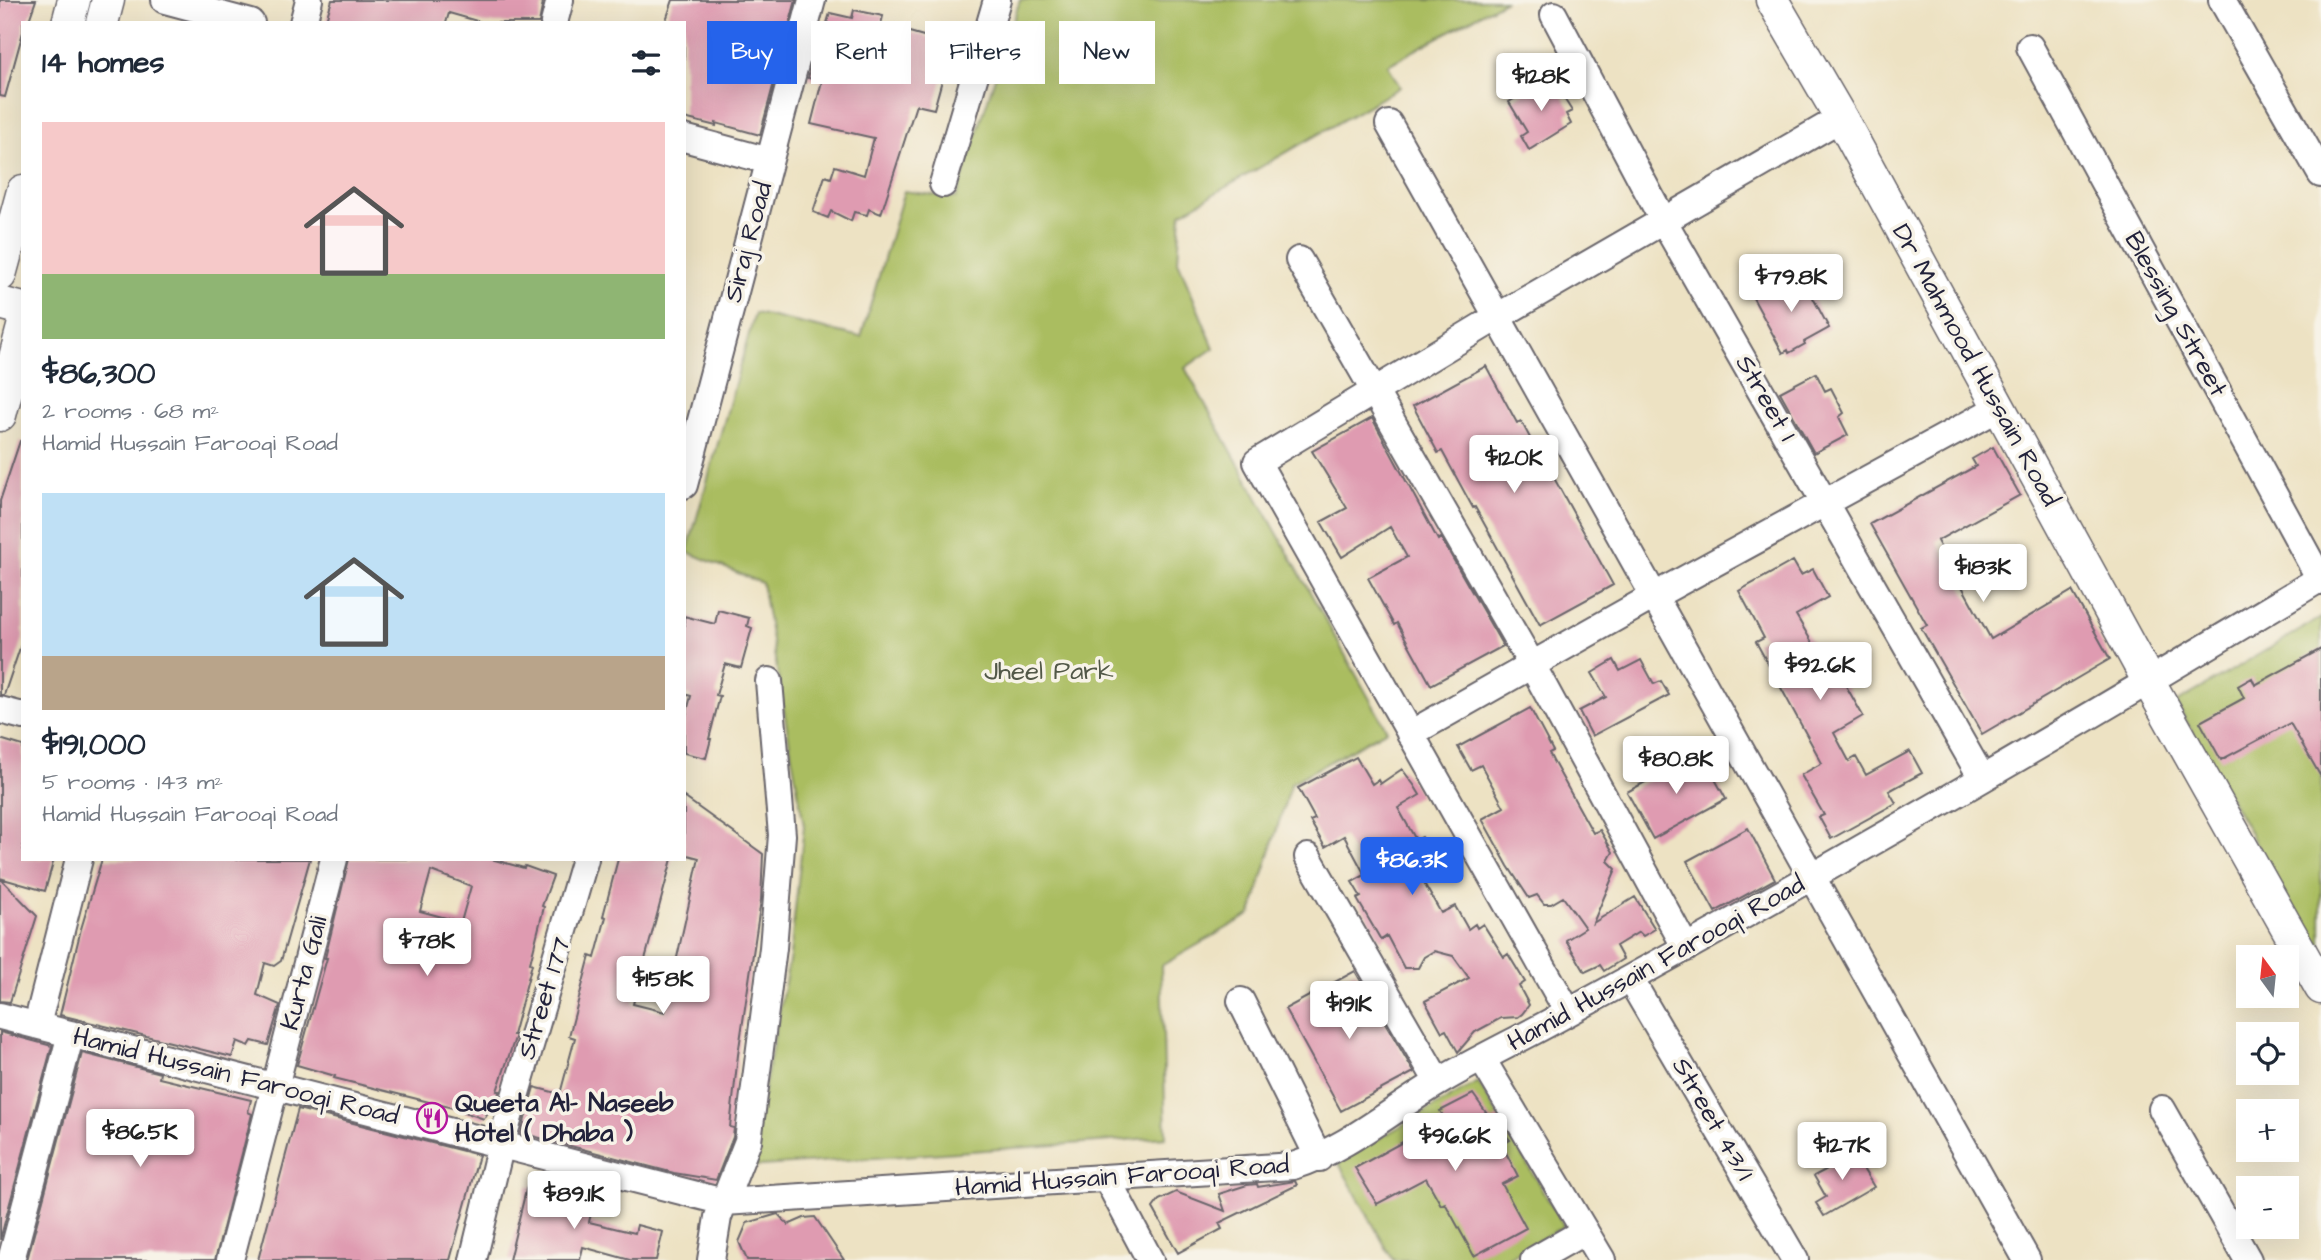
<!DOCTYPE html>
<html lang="en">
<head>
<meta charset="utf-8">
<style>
	body { margin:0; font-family:"Architects Daughter",sans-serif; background:#f2f2f3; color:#1f2937; height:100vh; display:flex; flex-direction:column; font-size:26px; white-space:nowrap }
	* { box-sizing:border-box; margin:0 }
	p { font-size:23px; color:#747a83 }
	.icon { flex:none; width:38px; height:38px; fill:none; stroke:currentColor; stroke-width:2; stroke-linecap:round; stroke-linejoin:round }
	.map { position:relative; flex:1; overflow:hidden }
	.details { position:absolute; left:21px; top:21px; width:665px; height:840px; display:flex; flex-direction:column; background:#fff; border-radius:0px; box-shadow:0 7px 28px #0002 }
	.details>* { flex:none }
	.banner { position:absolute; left:707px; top:21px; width:665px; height:63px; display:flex; gap:14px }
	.needle { width:46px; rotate:345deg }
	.controls { position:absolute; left:2236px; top:945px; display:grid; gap:14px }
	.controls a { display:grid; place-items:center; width:63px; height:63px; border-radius:0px; background:#fff; box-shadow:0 7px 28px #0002; font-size:35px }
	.price { position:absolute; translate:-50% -60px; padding:0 16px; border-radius:7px; background:#fff; color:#222; font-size:23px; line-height:46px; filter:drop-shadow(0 2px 4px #0008) }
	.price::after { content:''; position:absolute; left:50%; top:42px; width:21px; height:16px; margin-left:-10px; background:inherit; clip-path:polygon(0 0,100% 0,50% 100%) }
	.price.on { background:#2563eb; color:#fff }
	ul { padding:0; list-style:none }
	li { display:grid; align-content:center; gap:14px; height:371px; padding:0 21px }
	li span { display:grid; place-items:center; height:217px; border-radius:0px; color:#555 }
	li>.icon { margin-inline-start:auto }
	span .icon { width:126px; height:126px; fill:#fffc; stroke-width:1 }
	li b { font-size:30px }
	h2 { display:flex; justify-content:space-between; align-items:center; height:84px; padding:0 21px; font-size:30px }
	.chip { padding:0 24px; border-radius:0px; background:#fff; box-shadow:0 7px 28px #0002; font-size:24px; line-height:63px }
	.chip.on { background:#2563eb; color:#fff }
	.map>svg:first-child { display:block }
	.green { fill:#aabd61; stroke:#66704e; stroke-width:2 }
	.building { fill:#df9bb1; fill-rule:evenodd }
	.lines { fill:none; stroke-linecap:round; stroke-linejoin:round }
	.minor-casing { stroke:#69656b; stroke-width:30 }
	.major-casing { stroke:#69656b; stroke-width:35 }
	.minor { stroke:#fff; stroke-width:26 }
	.major { stroke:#fff; stroke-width:32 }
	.labels { text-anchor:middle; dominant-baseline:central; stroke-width:7; stroke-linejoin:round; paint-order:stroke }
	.street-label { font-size:26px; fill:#22223b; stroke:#f7f3e8 }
	.park-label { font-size:26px; fill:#525848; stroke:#f7f3e8 }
	.poi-label { font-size:26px; font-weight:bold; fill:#22223b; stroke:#f7f3e8; text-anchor:start }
</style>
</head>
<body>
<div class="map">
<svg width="2321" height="1260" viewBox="0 0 2321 1260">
	<rect width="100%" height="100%" fill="#f7f3e8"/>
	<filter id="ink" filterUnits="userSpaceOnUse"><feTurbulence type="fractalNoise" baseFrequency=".0143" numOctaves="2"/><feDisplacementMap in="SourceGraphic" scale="14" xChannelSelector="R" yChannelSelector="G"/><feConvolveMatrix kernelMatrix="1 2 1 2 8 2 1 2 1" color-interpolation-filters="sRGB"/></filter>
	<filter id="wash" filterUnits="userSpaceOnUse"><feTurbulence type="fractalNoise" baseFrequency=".00686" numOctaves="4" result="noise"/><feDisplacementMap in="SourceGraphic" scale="28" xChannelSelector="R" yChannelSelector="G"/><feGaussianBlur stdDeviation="1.57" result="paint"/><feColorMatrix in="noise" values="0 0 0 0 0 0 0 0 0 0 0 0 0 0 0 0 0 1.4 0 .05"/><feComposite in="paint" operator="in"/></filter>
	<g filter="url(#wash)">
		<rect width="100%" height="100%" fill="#ede2c3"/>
		<!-- green -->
		<path class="green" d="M1020,0H1506L1388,65L1400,87L1181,213L1178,261L1214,348L1185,368L1387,730L1291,783L1251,914L1161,966L1166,1137L749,1167L790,956L804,826L762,583L687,552L755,313L861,337L904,191L956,198Z
			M2321,618V959L2176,703Z
			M1478,1082L1564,1226L1504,1260H1393L1338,1162Z"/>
		<g id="blocks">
			<!-- building -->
			<path class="building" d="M0,0H36L28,23H23V32L5,97L0,96Z
				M332,0H535L543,2L539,23H484L449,13L446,23H325Z
				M673,0H796L760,135L716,123V126L684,118V23H665Z
				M854,10L883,16L881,24L952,44L934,109L916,105L881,214L869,209L867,215L854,212L851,221L831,211L828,218L813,212L825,176L831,178L835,166L864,175L874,138L811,124L822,81L808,78L812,64H815L830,13L852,18Z
				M1553,81L1572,111L1566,114L1571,124L1529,150L1521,136L1527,132L1509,102L1536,85L1539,90Z
				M1801,275L1829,328L1804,342L1805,344L1789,353L1788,350L1783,353L1752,296L1779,282L1781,286Z
				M1486,366L1517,423L1521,421L1552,479L1554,478L1613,585L1540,625L1475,507L1473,508L1442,451L1438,453L1413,406Z
				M1816,373L1825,391L1831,388L1844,413L1839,417L1848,435L1814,453L1780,392Z
				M1372,418L1438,540L1441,538L1503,646L1431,685L1397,623L1394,625L1368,578L1407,557L1390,527L1342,557L1321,522L1347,508L1312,451Z
				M20,441L23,442V639L4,695H0V501Z
				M1993,447L2020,495L1937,541L1991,639L2072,591L2110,659L1982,734L1921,628L1927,625L1870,524L1976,466L1972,459Z
				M1793,561L1801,575L1813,569L1828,597L1796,615L1817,651L1824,647L1863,716L1834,733L1849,761L1856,757L1866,775L1910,751L1922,773L1889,791L1896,803L1831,839L1819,817L1824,815L1801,775L1822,763L1756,642L1764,638L1739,591Z
				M718,610L749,618L747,626L752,628L741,668L725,664L716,695L720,696L709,739H711L706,758L684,753V723L691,696L684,694V616L715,624Z
				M2321,649V777L2290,723L2221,760L2200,722L2244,698L2238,686L2252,678L2255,685Z
				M1614,660L1620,671L1641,660L1654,684L1661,681L1669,695L1592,736L1579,711L1606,697L1592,673Z
				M1530,708L1553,751L1549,753L1553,761L1593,833L1600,830L1613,852L1608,861L1616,869L1593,923L1635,897L1655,929L1643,936L1639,932L1616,946L1623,959L1604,971L1600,965L1585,972L1566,940L1585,928L1563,897L1551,904H1544L1537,895L1529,898L1508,866L1482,819L1504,807L1481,765L1471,770L1458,747Z
				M0,739L23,746V859H54L45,891L0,878L37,916L10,1002L0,1001Z
				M1700,752L1726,799L1653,839L1627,792Z
				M1356,757L1372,784L1378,780L1380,784L1402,769L1414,785L1420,795L1398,808L1416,840L1422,837L1435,859L1417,871L1441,913L1455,906L1468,929L1475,924L1477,928L1483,924L1504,957L1508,954L1525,982L1519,986L1529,1005L1522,1014L1518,1017L1501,1018L1475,1032L1458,1052L1446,1030L1442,1032L1425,1001L1469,978L1453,956L1434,951L1424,957L1418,968H1404L1387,936L1381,940L1357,899L1361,897L1352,882L1365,875L1344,836L1325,847L1310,821L1315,819L1298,788Z
				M684,797L763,854L761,900L738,1055L730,1127L734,1128L733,1137L716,1180L674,1173L521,1133L534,1087L560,1094L575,1038L569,1036L590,956L595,958L606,917L603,916L618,859H672L633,1004L665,1012L699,858L684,854Z
				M1748,828L1775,879L1715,912L1687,861Z
				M102,859H310L281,961L274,966L265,963L257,995L280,1005L268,1045L252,1041L249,1046L237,1041L232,1057L60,1015L81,929Z
				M349,859H491L524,868L525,866L553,876L542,906L544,907L530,963L532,964L513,1035H516L497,1091H500L484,1119L453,1108L334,1078L335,1076L297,1065L327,958H325ZM431,871L471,886L461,922L420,911Z
				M1355,971L1414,1072L1341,1111L1285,1009Z
				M0,1032L52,1046L0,1240Z
				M82,1053L160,1073L159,1078L251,1100L248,1112L252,1114L215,1260H27Z
				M1473,1094L1492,1121L1498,1117L1507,1131L1504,1133L1510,1140L1502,1145L1518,1176L1502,1184L1526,1228L1474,1256L1445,1203L1441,1205L1426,1178L1377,1204L1355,1168L1445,1119L1440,1111Z
				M298,1109L479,1155L450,1260H258Z
				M1850,1147L1874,1187L1824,1216L1816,1203L1826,1197L1814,1176L1833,1166L1829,1159Z
				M1295,1181L1297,1185L1219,1223L1222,1229L1178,1253L1153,1208L1159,1200L1176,1192L1225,1211L1219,1194L1247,1185L1257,1184L1258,1187Z
				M527,1186L594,1201L589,1222L635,1233L637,1225L663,1232L656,1260H630L583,1247L580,1260H509Z
				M778,1214L788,1225L804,1218L815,1217L844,1260H747L739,1242L747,1223Z"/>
		</g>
	</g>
	<g filter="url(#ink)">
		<use href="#blocks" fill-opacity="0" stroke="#69656b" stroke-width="2"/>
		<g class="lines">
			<!-- minor casing -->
			<g class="minor-casing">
				<path id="minor" d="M165,0L251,23
					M2222,0L2321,174
					M1554,15L1663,220L1982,778
					M303,23L309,0
					M554,23L560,0
					M2030,47L2321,581
					M1389,124L2027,1260
					M684,138L769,161
					M943,184L997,0
					M1299,260L1532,665L1686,948
					M684,485L812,0
					M0,710L23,716
					M1410,734L1654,596L2000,407
					M1308,857L1438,1082
					M1630,979L1795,1260
					M1241,1001L1319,1158
					M1568,1012L1257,462L1497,317L1841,118
					M0,1016L724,1202L1293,1166C1345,1150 1390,1111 1437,1083C1472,1062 1510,1044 1547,1024C1808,882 2066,732 2321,578
					M37,1025L79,859
					M1482,1059L1602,1260
					M2162,1109L2248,1260
					M1107,1179L1150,1260
					M11,1260L71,1034
					M230,1260L334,859
					M473,1260L501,1144L585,859
					M711,1260L718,1217L748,1141L773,948L782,835L769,681
					M1534,1260L1585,1231"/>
			</g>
			<!-- major casing -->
			<g class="major-casing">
				<path id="major" d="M1772,0L1841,118L2149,682L2321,988
					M68,23L74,0
					M102,23L108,0
					M0,275L23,191
					M0,303L23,309
					M0,415L23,327"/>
			</g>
			<!-- minor -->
			<use href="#minor" class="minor"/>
			<!-- major -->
			<use href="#major" class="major"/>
		</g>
	</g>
	<!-- icons -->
	<defs>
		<g id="restaurant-ring" transform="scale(1.575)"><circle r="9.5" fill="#f7f3e8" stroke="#b5179e" stroke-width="1.5"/><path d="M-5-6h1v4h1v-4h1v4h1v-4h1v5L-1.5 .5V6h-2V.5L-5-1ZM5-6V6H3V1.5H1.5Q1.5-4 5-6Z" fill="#b5179e"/></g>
	</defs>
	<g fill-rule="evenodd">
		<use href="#restaurant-ring" x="432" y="1118"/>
	</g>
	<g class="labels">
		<!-- street labels -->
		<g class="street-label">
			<text transform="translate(748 242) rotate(-75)">Siraj Road</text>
			<text transform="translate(2176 314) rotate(61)">Blessing Street</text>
			<text transform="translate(1976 365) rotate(61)">Dr Mahmood Hussain Road</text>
			<text transform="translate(1766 398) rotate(60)">Street 1</text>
			<text transform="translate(1656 963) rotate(-29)">Hamid Hussain Farooqi Road</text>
			<text transform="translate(304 973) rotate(-75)">Kurta Gali</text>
			<text transform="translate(544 998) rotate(-73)">Street 177</text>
			<text transform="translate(236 1076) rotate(14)">Hamid Hussain Farooqi Road</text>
			<text transform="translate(1713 1119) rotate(60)">Street 43/1</text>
			<text transform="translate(1122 1176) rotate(-4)">Hamid Hussain Farooqi Road</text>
		</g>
		<!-- park labels -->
		<g class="park-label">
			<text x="1049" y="671">Jheel Park</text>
		</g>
		<!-- poi labels -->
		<g class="poi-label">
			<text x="455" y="1103">Queeta Al- Naseeb<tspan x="455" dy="30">Hotel ( Dhaba )</tspan></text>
		</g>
	</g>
</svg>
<div class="controls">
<a><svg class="needle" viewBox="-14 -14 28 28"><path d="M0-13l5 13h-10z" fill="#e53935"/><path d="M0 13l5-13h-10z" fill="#747a83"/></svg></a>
<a><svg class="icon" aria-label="locate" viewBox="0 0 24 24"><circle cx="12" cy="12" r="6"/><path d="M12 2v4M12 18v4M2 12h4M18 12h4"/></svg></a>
<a>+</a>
<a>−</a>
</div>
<b class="price" style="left:1541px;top:113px">$128K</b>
<b class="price" style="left:1791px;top:314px">$79.8K</b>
<b class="price" style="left:1514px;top:495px">$120K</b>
<b class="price" style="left:1983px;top:604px">$183K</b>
<b class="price" style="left:1820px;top:702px">$92.6K</b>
<b class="price" style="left:1676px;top:796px">$80.8K</b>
<b class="price on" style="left:1412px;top:897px">$86.3K</b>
<b class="price" style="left:427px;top:978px">$78K</b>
<b class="price" style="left:663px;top:1016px">$158K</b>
<b class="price" style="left:1349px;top:1041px">$191K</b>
<b class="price" style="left:140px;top:1169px">$86.5K</b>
<b class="price" style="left:1455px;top:1173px">$96.6K</b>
<b class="price" style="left:1842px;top:1182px">$127K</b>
<b class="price" style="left:574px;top:1231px">$89.1K</b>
<div class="banner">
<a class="chip on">Buy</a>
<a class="chip">Rent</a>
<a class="chip">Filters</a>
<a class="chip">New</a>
</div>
<section class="details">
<h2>14 homes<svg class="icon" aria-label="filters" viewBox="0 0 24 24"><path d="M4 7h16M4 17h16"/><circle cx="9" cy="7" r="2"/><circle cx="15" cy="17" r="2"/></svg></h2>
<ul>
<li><span style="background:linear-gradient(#f6c9c9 70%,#8fb573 0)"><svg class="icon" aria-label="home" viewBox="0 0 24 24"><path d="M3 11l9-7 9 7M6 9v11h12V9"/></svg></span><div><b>$86,300</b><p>2 rooms · 68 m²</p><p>Hamid Hussain Farooqi Road</p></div></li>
<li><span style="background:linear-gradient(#bfe0f5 75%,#b9a48a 0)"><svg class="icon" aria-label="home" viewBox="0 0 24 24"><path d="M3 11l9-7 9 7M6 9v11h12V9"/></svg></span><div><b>$191,000</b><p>5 rooms · 143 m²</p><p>Hamid Hussain Farooqi Road</p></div></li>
</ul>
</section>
</div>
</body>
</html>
